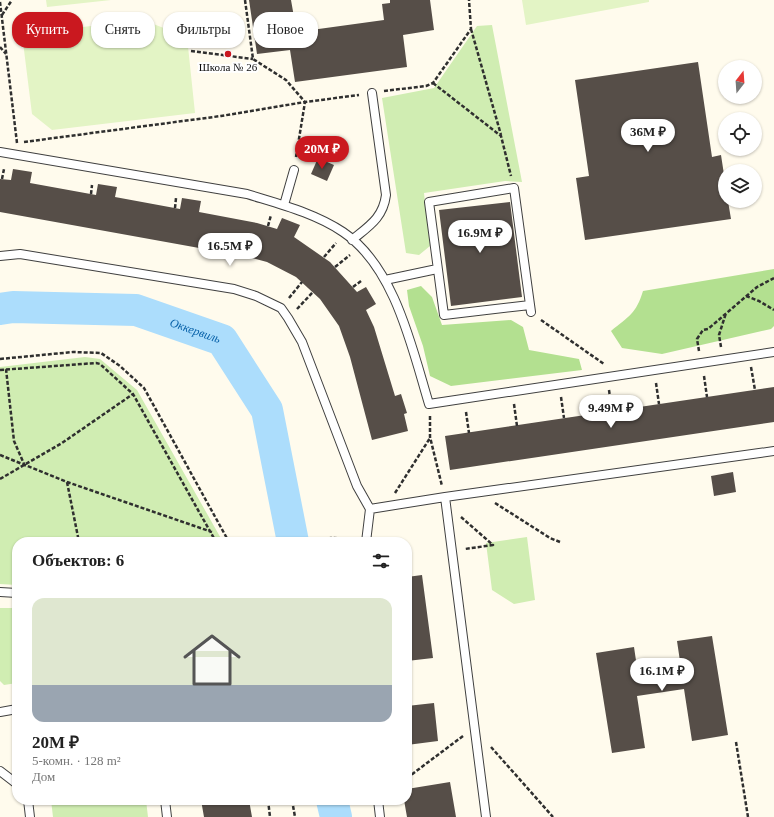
<!DOCTYPE html>
<html lang="ru">
<head>
<meta charset="utf-8">
<style>
	body { margin:0; font-family:Georgia,serif; background:#f6f6f6; color:#222; height:100vh; display:flex; flex-direction:column; font-size:15px; white-space:nowrap }
	* { box-sizing:border-box; margin:0 }
	p { font-size:13px; color:#767676 }
	.icon { flex:none; width:22px; height:22px; fill:none; stroke:currentColor; stroke-width:2; stroke-linecap:round; stroke-linejoin:round }
	.map { position:relative; flex:1; overflow:hidden }
	.side { position:absolute; left:12px; top:537px; width:400px; height:268px; display:flex; flex-direction:column; background:#fff; border-radius:16px; box-shadow:0 1px 3px #0004 }
	.side>* { flex:none }
	.guide { position:absolute; left:12px; top:12px; width:400px; height:36px; display:flex; gap:8px }
	.needle { width:26px; rotate:17deg }
	.controls { position:absolute; left:718px; top:60px; display:grid; gap:8px }
	.controls a { display:grid; place-items:center; width:44px; height:44px; border-radius:50%; background:#fff; box-shadow:0 1px 3px #0004; font-size:20px }
	.price { position:absolute; translate:-50% -34px; padding:0 9px; border-radius:14px; background:#fff; color:#222; font-size:13px; line-height:26px; filter:drop-shadow(0 1px 2px #0008) }
	.price::after { content:''; position:absolute; left:50%; top:24px; width:12px; height:9px; margin-left:-6px; background:inherit; clip-path:polygon(0 0,100% 0,50% 100%) }
	.price.current { background:#ca181f; color:#fff }
	ul { padding:0; list-style:none }
	li { display:grid; align-content:center; gap:8px; height:212px; padding:0 20px }
	li span { display:grid; place-items:center; height:124px; border-radius:12px; color:#555 }
	li>.icon { margin-inline-start:auto }
	span .icon { width:72px; height:72px; fill:#fffc; stroke-width:1 }
	li b { font-size:17px }
	h2 { display:flex; justify-content:space-between; align-items:center; height:48px; padding:0 20px; font-size:17px }
	.tag { padding:0 14px; border-radius:16px; background:#fff; box-shadow:0 1px 3px #0004; font-size:14px; line-height:36px }
	.tag.current { background:#ca181f; color:#fff }
	.map>svg:first-child { display:block }
	.green { fill:#d0edb2 }
	.forest { fill:#b3e090 }
	.pitch { fill:#e3f4c5 }
	.lines { fill:none; stroke-linecap:round; stroke-linejoin:round }
	.river { stroke:#acddfc; stroke-width:32 }
	.building { fill:#564e48 }
	.service-casing { stroke:#404040; stroke-width:10 }
	.path { stroke:#2f2f2f; stroke-width:2.5; stroke-dasharray:4 2; stroke-linecap:butt }
	.service { stroke:#fff; stroke-width:8 }
	.poi-dot { fill:#ca181f; stroke:#fff; stroke-width:1.5 }
	.labels { text-anchor:middle; dominant-baseline:central; stroke-width:4; stroke-linejoin:round; paint-order:stroke }
	.poi-label { font-size:11px; fill:#0d0d0d; stroke:#fff }
	.water-label { font-size:12px; font-style:italic; fill:#0a63aa; stroke:#fff }
</style>
</head>
<body>
<div class="map">
<svg width="774" height="817" viewBox="0 0 774 817">
	<rect width="100%" height="100%" fill="#fffbed"/>
	<!-- green -->
	<path class="green" d="M492,25L522,182L505,181L424,193L430,246L419,255L406,253L382,98L434,88L477,26Z
		M85,357L100,359L137,390L223,542H17V585L0,584V367Z
		M527,537L535,600L514,604L492,590L486,543Z
		M0,608H17V683L4,685L0,681Z
		M51,800H146L148,817H53Z"/>
	<!-- forest -->
	<path class="forest" d="M774,269V326L771,329L662,354L622,348L611,331C629,316 636,314 643,291Z
		M421,286L432,297L442,325L511,320L523,327L529,350L579,359L582,370L451,386L430,376L423,346L409,306L407,290Z"/>
	<!-- pitch -->
	<path class="pitch" d="M46,0H111L47,7Z
		M522,0H649V2L526,25Z
		M143,20L187,37L195,113L52,130L32,114L22,34Z"/>
	<g class="lines">
		<!-- river -->
		<g class="river">
			<path id="s1" d="M0,309L13,307L136,310L222,340L267,410L293,542"/>
			<path d="M332,800L336,817"/>
		</g>
	</g>
	<!-- building -->
	<path class="building" d="M249,0H291L294,17L302,15L304,31L384,20L382,4L390,3V0H430L434,30L403,35L407,67L295,82L290,50L257,54Z
		M698,62L712,157L721,155L725,181V201H728L731,219L585,240L576,178L589,176L575,80Z
		M318,158L334,165L327,181L311,174Z
		M13,169L32,172L30,183L96,195L98,184L117,187L115,197L180,209L182,198L201,201L199,212L257,223L277,229L282,218L300,225L294,237L330,262L357,292L366,287L376,304L366,310L374,327L395,396L401,394L407,413L404,414L408,431L372,440L350,357L339,326L320,299L296,277L267,262L249,257L0,212V179L11,180Z
		M510,202L522,297L451,306L439,210Z
		M774,387V422L450,470L445,436Z
		M733,472L736,492L714,496L711,476Z
		M422,575L433,658L407,661V577Z
		M712,636L728,735L692,741L684,689L637,696L645,748L612,753L596,653L634,647L638,674L681,668L677,641Z
		M434,703L438,741L407,745V706Z
		M450,782L456,817H407L404,800H407V789Z
		M201,800H249L252,817H204Z"/>
	<g class="lines">
		<!-- service casing -->
		<g class="service-casing">
			<path id="service" d="M0,152L247,194C279,204 315,213 343,232C395,267 412,348 429,404L774,352
				M284,205L294,170
				M352,240C369,226 383,218 386,195L372,93
				M0,256L20,254L234,289L256,296L281,308L288,318L302,342L357,486L370,509
				M385,280L437,269
				M530,305L444,315L429,202L514,188L531,312
				M366,542L370,509L445,497
				M0,592L17,593
				M0,712L17,709
				M0,771L17,784
				M28,800L30,817
				M165,800L167,817
				M378,800L380,817
				M486,817L445,497L774,451"/>
		</g>
		<!-- path -->
		<path class="path" d="M245,0L253,59L286,80L305,102L359,95
			M0,2L17,143
			M2,15L12,0
			M471,29L501,135
			M0,47L6,54
			M191,51L253,59
			M433,83L501,136L511,176
			M384,91L426,86L433,83L471,29L469,0
			M24,142L221,116L305,102L296,157
			M2,179L4,169
			M91,194L92,185
			M175,208L176,198
			M268,226L271,215
			M324,257L336,243
			M335,267L350,255
			M353,287L361,281
			M746,296L759,301L774,310
			M289,298L302,282
			M297,309L313,292
			M541,320L604,364
			M721,347L719,335L726,313
			M699,351L697,339L703,330L708,329L757,287L774,278
			M0,359L73,352L101,353L120,366L144,388L229,542
			M751,367L755,390
			M6,369L14,441L24,464
			M0,370L96,363L100,364L133,394L216,542
			M704,376L707,397
			M656,383L659,404
			M609,390L612,411
			M561,397L564,418
			M514,404L517,426
			M466,412L469,433
			M430,416V437L442,486
			M0,455L67,482L212,532
			M0,479L62,443L133,394
			M67,482L79,542
			M395,493L430,438
			M495,503L550,538L560,542
			M461,517L493,545L465,549
			M298,542L331,538L355,539
			M736,742L748,817
			M491,747L553,817
			M407,778L463,736
			M268,800L270,817
			M292,800L295,817"/>
		<!-- service -->
		<use href="#service" class="service"/>
	</g>
	<!-- markers -->
	<circle class="poi-dot" cx="228" cy="54" r="4"/>
	<g class="labels">
		<!-- poi labels -->
		<g class="poi-label">
			<text x="228" y="67">Школа № 26</text>
		</g>
		<!-- water labels -->
		<g class="water-label">
			<text stroke="none"><textPath href="#s1" startOffset="199">Оккервиль</textPath></text>
		</g>
	</g>
</svg>
<div class="controls">
<a><svg class="needle" viewBox="-14 -14 28 28"><path d="M0-13l5 13h-10z" fill="#e53935"/><path d="M0 13l5-13h-10z" fill="#767676"/></svg></a>
<a><svg class="icon" aria-label="locate" viewBox="0 0 24 24"><circle cx="12" cy="12" r="6"/><path d="M12 2v4M12 18v4M2 12h4M18 12h4"/></svg></a>
<a><svg class="icon" aria-label="layers" viewBox="0 0 24 24"><path d="M12 4l9 5-9 5-9-5zM3 14l9 5 9-5"/></svg></a>
</div>
<b class="price" style="left:648px;top:153px">36M ₽</b>
<b class="price current" style="left:322px;top:170px">20M ₽</b>
<b class="price" style="left:480px;top:254px">16.9M ₽</b>
<b class="price" style="left:230px;top:267px">16.5M ₽</b>
<b class="price" style="left:611px;top:429px">9.49M ₽</b>
<b class="price" style="left:662px;top:692px">16.1M ₽</b>
<div class="guide">
<a class="tag current">Купить</a>
<a class="tag">Снять</a>
<a class="tag">Фильтры</a>
<a class="tag">Новое</a>
</div>
<section class="side">
<h2>Объектов: 6<svg class="icon" aria-label="filters" viewBox="0 0 24 24"><path d="M4 7h16M4 17h16"/><circle cx="9" cy="7" r="2"/><circle cx="15" cy="17" r="2"/></svg></h2>
<ul>
<li><span style="background:linear-gradient(#dfe7d0 70%,#9aa5b1 0)"><svg class="icon" aria-label="home" viewBox="0 0 24 24"><path d="M3 11l9-7 9 7M6 9v11h12V9"/></svg></span><div><b>20M ₽</b><p>5-комн. · 128 m²</p><p>Дом</p></div></li>
</ul>
</section>
</div>
</body>
</html>
